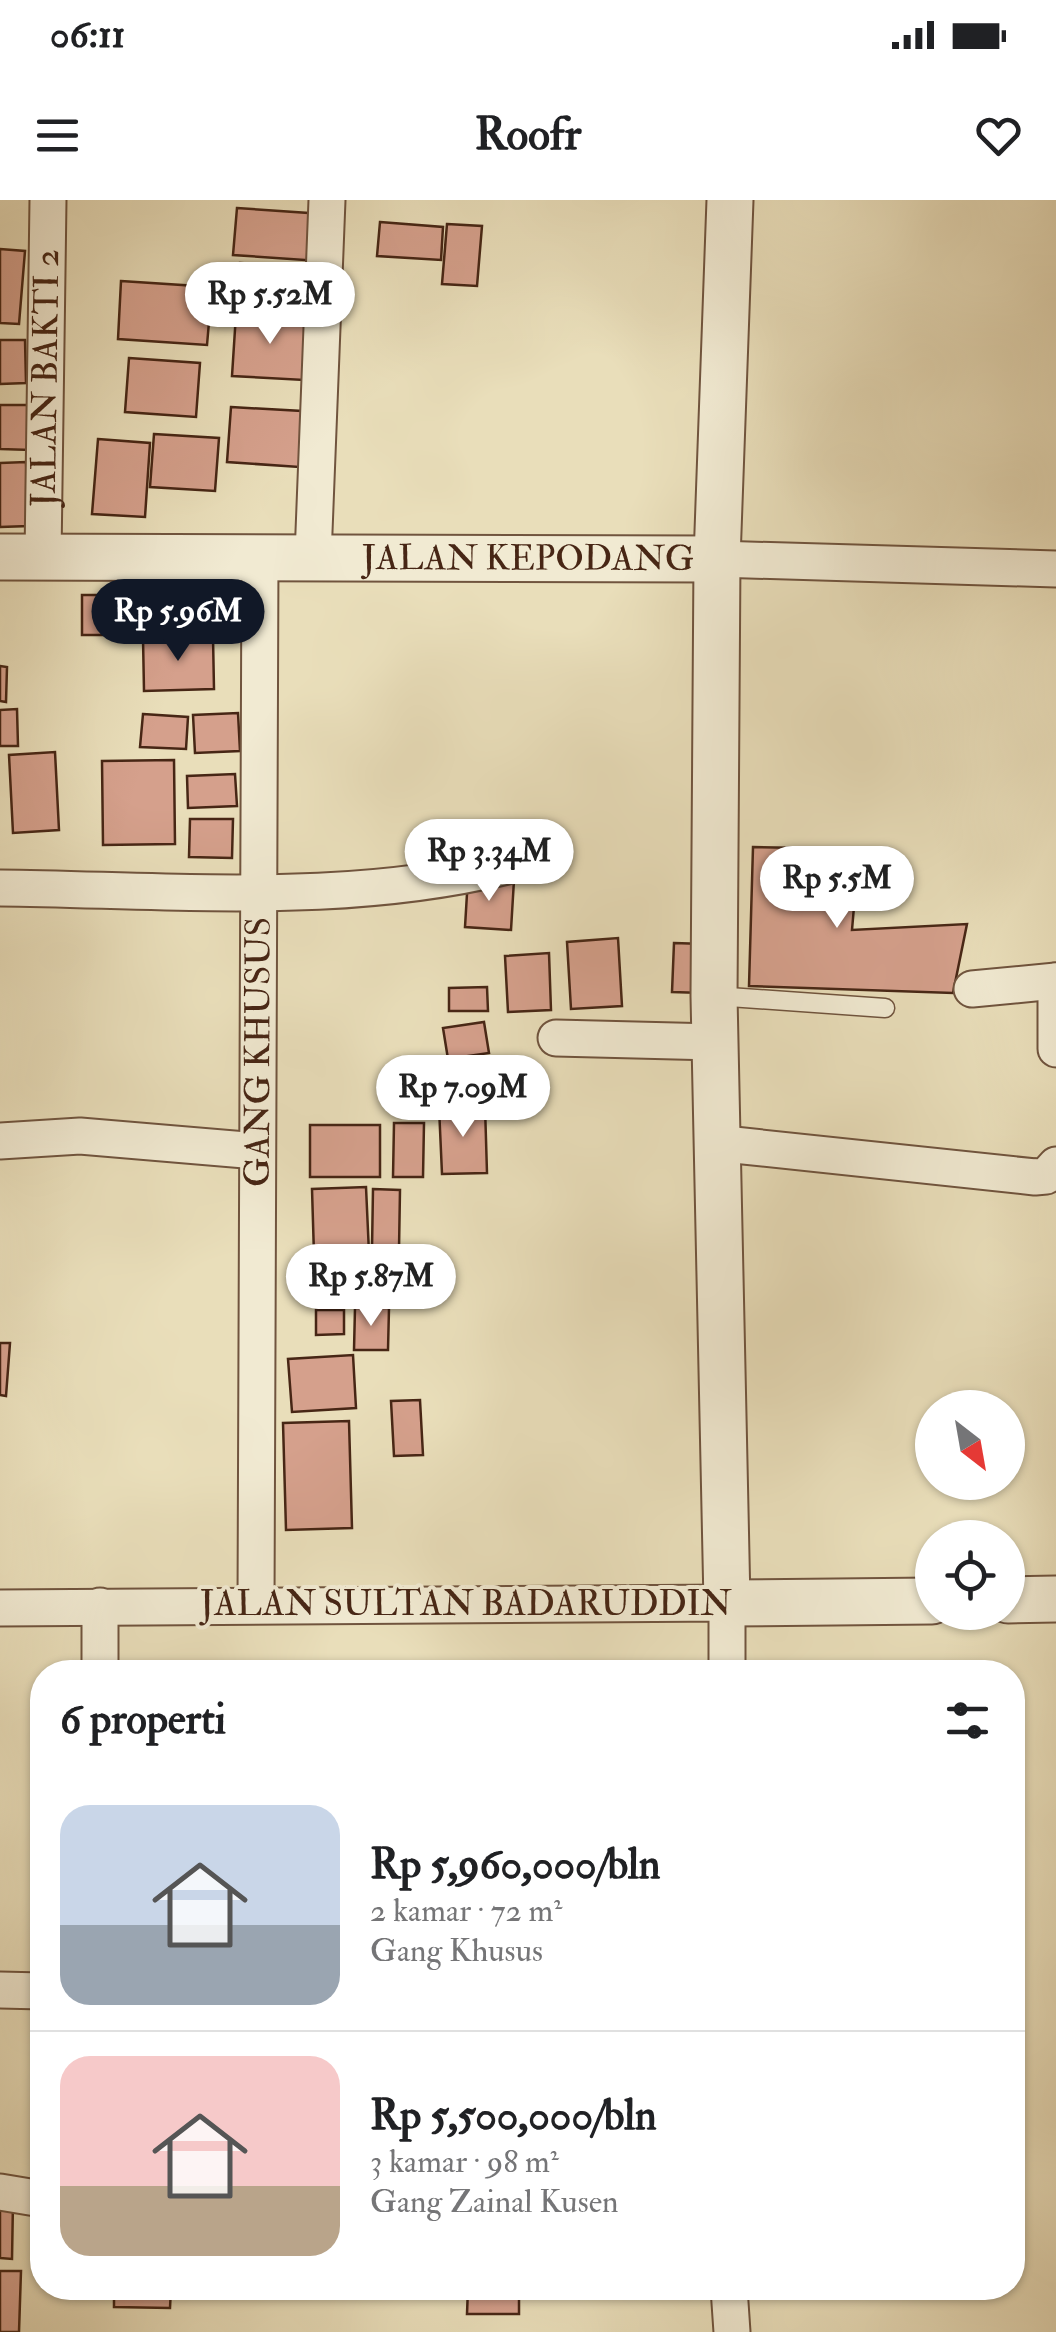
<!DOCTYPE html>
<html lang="id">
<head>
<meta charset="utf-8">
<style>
	body { margin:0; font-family:"IM FELL Double Pica",serif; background:#f6f6f6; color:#202124; height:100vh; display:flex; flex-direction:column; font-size:38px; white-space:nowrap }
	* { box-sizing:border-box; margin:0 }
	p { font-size:32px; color:#757577 }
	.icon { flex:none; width:55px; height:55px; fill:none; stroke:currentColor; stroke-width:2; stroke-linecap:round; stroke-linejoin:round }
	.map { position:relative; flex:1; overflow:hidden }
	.sheet { position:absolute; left:30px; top:1460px; width:995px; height:640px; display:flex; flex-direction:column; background:#fff; border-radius:40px; box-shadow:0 2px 8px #0004 }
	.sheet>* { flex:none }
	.needle { width:65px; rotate:149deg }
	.fabs { position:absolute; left:915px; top:1190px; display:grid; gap:20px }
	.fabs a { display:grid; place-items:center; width:110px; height:110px; border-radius:50%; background:#fff; box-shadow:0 2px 8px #0004; font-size:50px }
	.price { position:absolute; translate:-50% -85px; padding:0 22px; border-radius:35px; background:#fff; color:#222; font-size:32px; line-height:65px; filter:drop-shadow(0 2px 5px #0008) }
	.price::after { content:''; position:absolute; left:50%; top:60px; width:30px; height:22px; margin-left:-15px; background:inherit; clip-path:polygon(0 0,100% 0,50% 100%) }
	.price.on { background:#111827; color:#fff }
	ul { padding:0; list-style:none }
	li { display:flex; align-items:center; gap:30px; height:250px; padding:0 30px }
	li+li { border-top:2px solid #e0e0e0 }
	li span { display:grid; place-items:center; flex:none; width:280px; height:200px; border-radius:30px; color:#555 }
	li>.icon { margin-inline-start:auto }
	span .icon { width:120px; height:120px; fill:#fffc; stroke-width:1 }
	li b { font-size:42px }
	h2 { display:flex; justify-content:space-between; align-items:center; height:120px; padding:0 30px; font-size:42px }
	.status { display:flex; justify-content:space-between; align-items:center; height:70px; padding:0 50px; background:#fff; direction:ltr }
	.status svg { height:28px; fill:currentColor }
	header { display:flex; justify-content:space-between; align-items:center; height:130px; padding:0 30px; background:#fff; font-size:45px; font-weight:700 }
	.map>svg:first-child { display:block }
	.building { fill:#d5a08c; stroke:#472615; stroke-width:2.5 }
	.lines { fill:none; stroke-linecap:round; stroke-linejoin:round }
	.service-casing { stroke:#70543e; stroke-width:21 }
	.minor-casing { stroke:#70543e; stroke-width:39 }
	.tertiary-casing { stroke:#70543e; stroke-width:49 }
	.service { stroke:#f1ead2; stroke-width:18 }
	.minor { stroke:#f1ead2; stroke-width:35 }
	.tertiary { stroke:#f1ead2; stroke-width:45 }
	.labels { text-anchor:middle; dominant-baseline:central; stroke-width:8; stroke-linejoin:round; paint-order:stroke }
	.street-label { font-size:35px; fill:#472615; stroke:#f1ead2 }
</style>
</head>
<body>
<div class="status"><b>06:11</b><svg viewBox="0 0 49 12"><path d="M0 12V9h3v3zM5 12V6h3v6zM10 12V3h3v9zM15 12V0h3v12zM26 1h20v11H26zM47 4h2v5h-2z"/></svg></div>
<header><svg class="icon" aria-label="menu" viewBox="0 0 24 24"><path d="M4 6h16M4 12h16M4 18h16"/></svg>Roofr<svg class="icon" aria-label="heart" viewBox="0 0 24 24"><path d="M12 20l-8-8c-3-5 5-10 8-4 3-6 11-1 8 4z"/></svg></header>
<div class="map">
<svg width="1056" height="2132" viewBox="0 0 1056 2132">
	<rect width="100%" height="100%" fill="#e9deba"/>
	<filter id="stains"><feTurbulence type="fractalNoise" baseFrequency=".002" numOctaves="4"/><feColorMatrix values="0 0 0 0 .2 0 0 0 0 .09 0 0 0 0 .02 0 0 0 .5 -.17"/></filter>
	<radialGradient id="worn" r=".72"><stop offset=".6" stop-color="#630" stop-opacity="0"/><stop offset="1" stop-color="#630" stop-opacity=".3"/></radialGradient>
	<!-- building -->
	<path class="building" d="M237,8L323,14L319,61L233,55Z
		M380,22L443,27L441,60L377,56Z
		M447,24L482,26L477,86L442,84Z
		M0,49L25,51L19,124L0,123Z
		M240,63L312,68L309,105L237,100Z
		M121,81L212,87L207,145L118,139Z
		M236,114L308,119L304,180L232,176Z
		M0,140H25L26,183L0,184Z
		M129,158L200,163L196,217L125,212Z
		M0,205H32L31,250L0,249Z
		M231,207L302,211L299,267L227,262Z
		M154,234L219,238L215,291L150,287Z
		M98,239L150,243L145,317L92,314Z
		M26,262L29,326L0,327V263Z
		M121,390L177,393L175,430L120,427Z
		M82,395H111V435H82Z
		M213,437L214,489L144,491L143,438Z
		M0,466L7,467L6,502L0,501Z
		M17,509L18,546H0V510Z
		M238,513L240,551L195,553L193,515Z
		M143,514L188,517L186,549L140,547Z
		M55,552L59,630L13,633L9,555Z
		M174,560L175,644L103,645L102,561Z
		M235,574L237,606L188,608L187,576Z
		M190,619H233L232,658L189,657Z
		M753,647L859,649L852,730L967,724L953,793L749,786Z
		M468,677L514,680L511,730L465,727Z
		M618,738L622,806L571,809L567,742Z
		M674,743L704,744L703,793L672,792Z
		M549,753L551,810L508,812L505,756Z
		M487,787L488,811H449V788Z
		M484,822L489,853L448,859L443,828Z
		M495,860V893H431L432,861Z
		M485,906L487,973L442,974L439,907Z
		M394,923H424L423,977H393Z
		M310,925H380V977H310Z
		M366,987L369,1053L314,1055L312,989Z
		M373,989L400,990L399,1049H372Z
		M369,1061L370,1103L318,1105L316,1063Z
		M355,1108H389L388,1150H354Z
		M316,1110H344V1134L316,1135Z
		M0,1143H10L6,1196L0,1195Z
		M353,1155L356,1208L292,1212L288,1159Z
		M420,1200L423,1255L394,1256L391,1201Z
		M349,1221L352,1328L286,1330L283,1223Z
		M0,2001L13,2002L12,2059L0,2058Z
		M0,2071H21L19,2132H0Z
		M114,2088H171L170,2108L114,2107Z
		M468,2088H519V2114H467Z"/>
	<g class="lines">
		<!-- service casing -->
		<g class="service-casing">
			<path id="service" d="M715,796L885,808"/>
		</g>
		<!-- minor casing -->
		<g class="minor-casing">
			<g id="minor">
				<path id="s1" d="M43,356L48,0"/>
				<path d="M313,357L327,0"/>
				<path d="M717,359L1056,369"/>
				<path d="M0,688C175,690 360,708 530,660"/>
				<path d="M1056,781V849"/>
				<path d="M972,789L1056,781"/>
				<path d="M556,838L715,842"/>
				<path d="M0,941L80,936L257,951"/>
				<path d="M715,943L1035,977L1046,976L1056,965"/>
				<path id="s2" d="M256,1404L260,357"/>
				<path d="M0,1408L727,1403V1472"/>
				<path d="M100,1472V1406"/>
				<path d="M0,1790L42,1791"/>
				<path d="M0,1992L42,1999"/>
				<path d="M729,2088L732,2132"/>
			</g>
		</g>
		<!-- tertiary casing -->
		<g class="tertiary-casing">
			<g id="tertiary">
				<path d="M730,0L717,359L714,796L727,1403L932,1401"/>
				<path id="s3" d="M0,357L717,359"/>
				<path d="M1008,1400L1056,1399"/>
			</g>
		</g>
		<!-- service -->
		<use href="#service" class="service"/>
		<!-- minor -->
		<use href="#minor" class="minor"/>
		<!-- tertiary -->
		<use href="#tertiary" class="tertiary"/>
	</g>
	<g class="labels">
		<!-- street labels -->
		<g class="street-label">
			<text stroke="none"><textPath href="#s1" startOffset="178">JALAN BAKTI 2</textPath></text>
			<text stroke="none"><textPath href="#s3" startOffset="528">JALAN KEPODANG</textPath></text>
			<text stroke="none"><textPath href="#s2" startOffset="552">GANG KHUSUS</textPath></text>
			<text x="466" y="1404">JALAN SULTAN BADARUDDIN</text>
		</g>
	</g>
	<rect width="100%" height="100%" filter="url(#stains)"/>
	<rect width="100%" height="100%" fill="url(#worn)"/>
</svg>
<div class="fabs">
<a><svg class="needle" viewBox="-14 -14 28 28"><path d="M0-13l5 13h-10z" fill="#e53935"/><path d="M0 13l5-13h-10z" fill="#757577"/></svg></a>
<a><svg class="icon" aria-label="locate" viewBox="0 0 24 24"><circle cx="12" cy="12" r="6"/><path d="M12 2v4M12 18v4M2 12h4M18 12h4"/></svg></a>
</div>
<b class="price" style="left:270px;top:147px">Rp 5.52M</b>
<b class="price on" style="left:178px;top:464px">Rp 5.96M</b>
<b class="price" style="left:489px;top:704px">Rp 3.34M</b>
<b class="price" style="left:837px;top:731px">Rp 5.5M</b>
<b class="price" style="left:463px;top:940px">Rp 7.09M</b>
<b class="price" style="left:371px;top:1129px">Rp 5.87M</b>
<section class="sheet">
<h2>6 properti<svg class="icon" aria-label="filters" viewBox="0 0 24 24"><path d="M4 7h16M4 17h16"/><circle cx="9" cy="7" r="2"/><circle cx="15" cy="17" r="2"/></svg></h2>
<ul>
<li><span style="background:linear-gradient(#c9d6e8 60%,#9aa5b1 0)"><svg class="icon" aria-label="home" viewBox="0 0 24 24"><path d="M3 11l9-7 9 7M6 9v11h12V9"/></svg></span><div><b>Rp 5,960,000/bln</b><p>2 kamar · 72 m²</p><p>Gang Khusus</p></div></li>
<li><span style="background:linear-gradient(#f6c9c9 65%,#b9a48a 0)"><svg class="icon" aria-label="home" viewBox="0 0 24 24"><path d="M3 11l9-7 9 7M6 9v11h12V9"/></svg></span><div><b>Rp 5,500,000/bln</b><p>3 kamar · 98 m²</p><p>Gang Zainal Kusen</p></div></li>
</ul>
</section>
</div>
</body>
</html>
